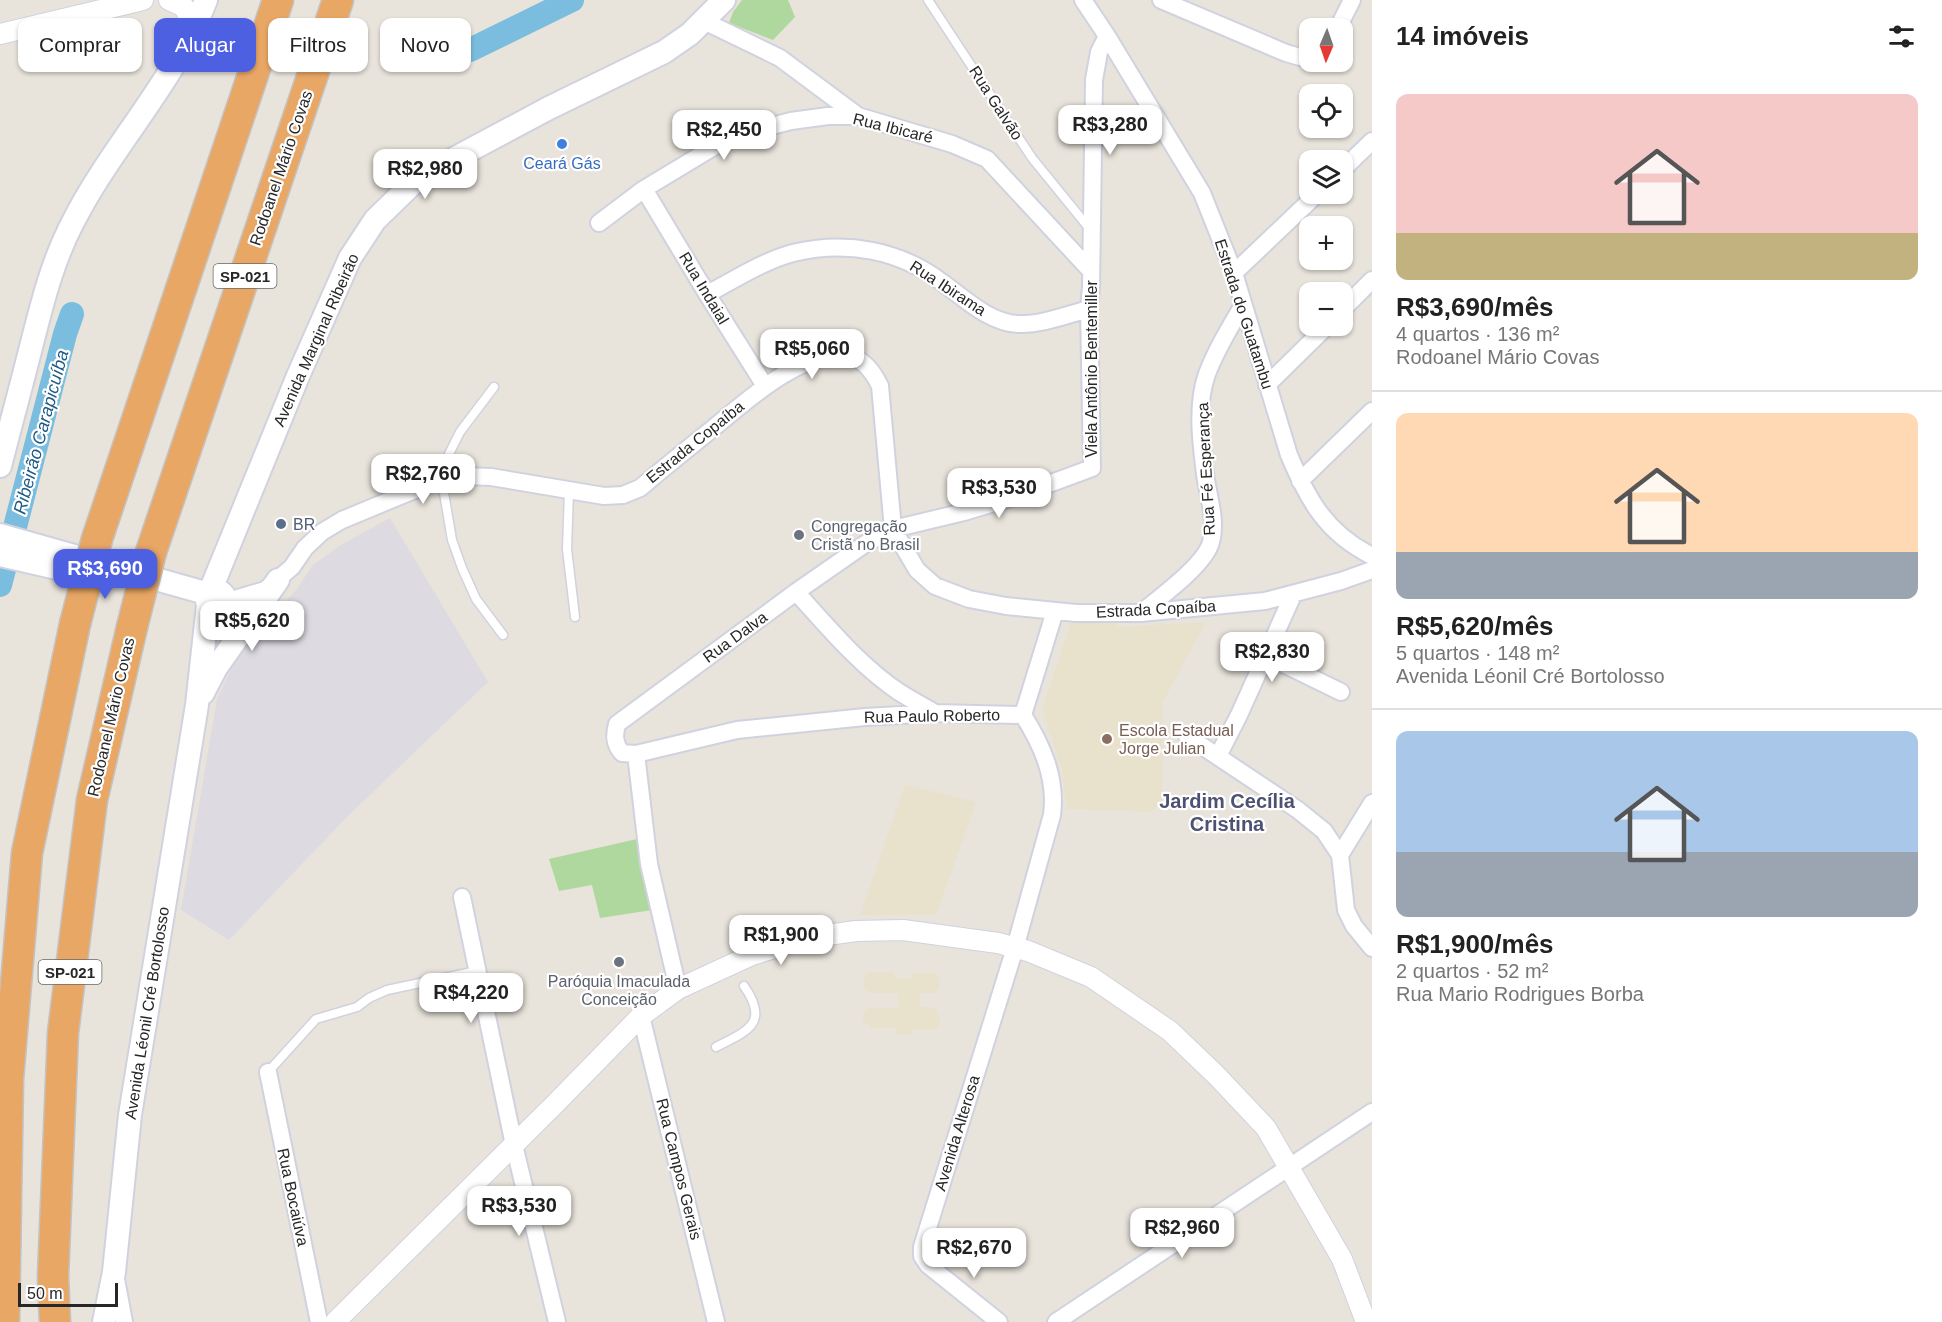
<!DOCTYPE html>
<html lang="pt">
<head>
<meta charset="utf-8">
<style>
	body { margin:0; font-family:Helvetica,sans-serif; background:#f2f2f2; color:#222; height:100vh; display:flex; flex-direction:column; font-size:22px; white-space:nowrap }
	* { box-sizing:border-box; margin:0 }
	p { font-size:20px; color:#767676 }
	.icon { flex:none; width:33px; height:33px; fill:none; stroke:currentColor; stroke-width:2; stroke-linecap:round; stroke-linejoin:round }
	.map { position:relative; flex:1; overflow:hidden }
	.side { display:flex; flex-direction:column; background:#fff; width:570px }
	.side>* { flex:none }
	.banner { position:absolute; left:18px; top:18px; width:570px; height:54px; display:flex; gap:12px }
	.needle { width:39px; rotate:182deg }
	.buttons { position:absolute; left:1299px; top:18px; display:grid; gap:12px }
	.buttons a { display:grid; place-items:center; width:54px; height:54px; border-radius:12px; background:#fff; box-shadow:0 2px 4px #0004; font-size:30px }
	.scale { position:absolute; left:18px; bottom:15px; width:100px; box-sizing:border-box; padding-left:6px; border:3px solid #272727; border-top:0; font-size:16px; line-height:21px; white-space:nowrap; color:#272727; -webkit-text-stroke:4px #fff; paint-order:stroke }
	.price { position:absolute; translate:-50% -51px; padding:0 14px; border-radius:12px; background:#fff; color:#222; font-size:20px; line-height:39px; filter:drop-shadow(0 2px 3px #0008) }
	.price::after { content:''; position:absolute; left:50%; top:36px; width:18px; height:14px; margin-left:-9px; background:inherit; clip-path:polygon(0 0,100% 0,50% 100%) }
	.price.current { background:#4e60e2; color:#fff }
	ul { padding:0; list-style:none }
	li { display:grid; align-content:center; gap:12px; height:318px; padding:0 24px }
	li+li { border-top:2px solid #e0e0e0 }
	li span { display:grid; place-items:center; height:186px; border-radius:12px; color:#555 }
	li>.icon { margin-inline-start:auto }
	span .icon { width:108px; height:108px; fill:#fffc; stroke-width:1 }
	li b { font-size:26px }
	h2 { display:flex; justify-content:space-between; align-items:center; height:72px; padding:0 24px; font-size:26px }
	.pill { padding:0 21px; border-radius:12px; background:#fff; box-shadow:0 2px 4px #0004; font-size:21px; line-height:54px }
	.pill.current { background:#4e60e2; color:#fff }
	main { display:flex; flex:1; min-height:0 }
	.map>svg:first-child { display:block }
	.industrial { fill:#dddbe1 }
	.education { fill:#e8e1cc }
	.green { fill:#aed89d }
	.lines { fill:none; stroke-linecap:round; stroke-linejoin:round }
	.river { stroke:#7abdde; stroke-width:24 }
	.service-casing { stroke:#d0d2df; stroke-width:11 }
	.minor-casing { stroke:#d0d2df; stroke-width:20 }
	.tertiary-casing { stroke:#d0d2df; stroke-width:22 }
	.secondary-casing { stroke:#d0d2df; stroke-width:26 }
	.motorway-casing { stroke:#c3c3c3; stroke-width:33 }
	.service { stroke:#fff; stroke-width:8 }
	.minor { stroke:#fff; stroke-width:16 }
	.tertiary { stroke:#fff; stroke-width:20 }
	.secondary { stroke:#fff; stroke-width:22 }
	.motorway { stroke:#e9a765; stroke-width:30 }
	.motorway-bridge-casing { stroke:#c3c3c3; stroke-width:33; stroke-linecap:butt }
	.motorway-bridge { stroke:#e9a765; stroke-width:30 }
	.shop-dot { fill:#3f7fe0; stroke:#fff; stroke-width:2 }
	.service-dot { fill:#5c6f8a; stroke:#fff; stroke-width:2 }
	.worship-dot { fill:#6b7280; stroke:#fff; stroke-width:2 }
	.education-dot { fill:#8d6e63; stroke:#fff; stroke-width:2 }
	.labels { text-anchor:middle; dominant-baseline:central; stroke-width:4.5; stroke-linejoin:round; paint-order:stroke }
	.shield { fill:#fff; stroke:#686868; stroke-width:1.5 }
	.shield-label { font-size:15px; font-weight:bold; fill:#272727 }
	.street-label { font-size:16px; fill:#272727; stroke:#fff }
	.shop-label { font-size:16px; fill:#366cbe; stroke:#fff }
	.service-label { font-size:16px; fill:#4e5e75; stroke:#fff; text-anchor:start }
	.worship-label { font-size:16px; fill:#5b616d; stroke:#fff; text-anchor:start }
	.education-label { font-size:16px; fill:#785e54; stroke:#fff; text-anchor:start }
	.water-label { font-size:18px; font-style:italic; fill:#1d5b86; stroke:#fff }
	.quarter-label { font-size:20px; font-weight:bold; fill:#4e5272; stroke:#fff }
</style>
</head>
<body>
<main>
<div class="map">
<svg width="1372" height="1322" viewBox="0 0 1372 1322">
	<rect width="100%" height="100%" fill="#e8e3db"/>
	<!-- industrial -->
	<path class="industrial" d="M390,518L488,682L347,817L229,940L181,910L217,699L239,653L296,590L313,565L339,546Z"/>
	<!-- education -->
	<path class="education" d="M1072,619L1115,622L1119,627L1206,622L1163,701L1162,802L1150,812L1067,809L1062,769L1042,709Z
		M905,785L976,802L936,915H860Z
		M869,972H893L895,978H913V973H937V976H940L939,989H937V993H920L919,1007L937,1008V1014H940V1025H937V1030H911V1035H896V1028H869V1024L863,1023L864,1010H867V1008H898V993H868V989H864V975H867Z"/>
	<!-- green -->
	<path class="green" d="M742,0H788L795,17L773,40L729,23L733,12Z
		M637,839L652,910L600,918L592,885L559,891L549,859Z"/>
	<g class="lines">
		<!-- river -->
		<path class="river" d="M470,50L572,0
			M0,585L65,334L72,314"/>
		<!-- service casing -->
		<g class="service-casing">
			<path id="service" d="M928,0L1032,158L1089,228
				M494,387L460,432L449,454L442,481L452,540L462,568L476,599L503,635
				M569,491L567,549L575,617
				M716,1047C748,1031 770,1023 744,986
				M268,1072L316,1019L357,1007L369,998L387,990L477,971"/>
		</g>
		<!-- minor casing -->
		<g class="minor-casing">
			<path id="minor" d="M1083,0L1107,36L1202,193L1234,273L1289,455C1308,500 1326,533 1372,556
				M1161,0L1286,53L1300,57H1310
				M704,21L780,58L858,116
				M1338,28L1352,0
				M1342,170L1372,141
				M644,189L707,294L765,386
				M599,223L644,189L722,142L745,133L791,121L828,116H858L952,144L987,159L1090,270
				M1234,273L1317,194
				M707,294C734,280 763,261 793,253C846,240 900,250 943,283C965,299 990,323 1018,324C1041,325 1066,315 1089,309
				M1342,310L1372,280
				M1267,385L1327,326
				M1300,481L1372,411
				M796,592C828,627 859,665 899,692C910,699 923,706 935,713
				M225,602L265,590L292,567L305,548L322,532L342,520L429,484L463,476L491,477L604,496L623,495L640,488C664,468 687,449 711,430C744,403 795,356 839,355C859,354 872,369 880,386L893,529L917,570L935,586L969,599L1006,606L1076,613H1141L1265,601L1341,581L1372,570
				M1141,613C1159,598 1205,565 1211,542C1217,521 1208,495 1205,474C1201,443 1196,404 1207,374C1216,350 1230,327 1243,305
				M1265,655L1341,692
				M1023,715L935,713L865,717L737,730L636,754L622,753C614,744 614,735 617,724L796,592L865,544L893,529L964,512L1011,498L1092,468L1089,309L1091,287L1094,80L1099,52L1107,36
				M1023,715L1055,611
				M1187,736L1298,810L1324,831L1340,855L1346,910L1354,926L1372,948
				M636,754L649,864L678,989
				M1218,756L1239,715L1293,595
				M1340,855L1372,803
				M462,897L514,1145L557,1322
				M641,1016L716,1322
				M268,1072L319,1322
				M116,1279L124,1322
				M999,1322L928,1265L922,1256V1247L1015,948L1052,815C1057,778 1042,745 1023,715
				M1056,1322L1372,1112"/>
		</g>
		<!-- tertiary casing -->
		<g class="tertiary-casing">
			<path id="tertiary" d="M169,0L184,7L195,29
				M0,34L143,0
				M335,1322L556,1103L641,1016L678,989L752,955L806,938L856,931L903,930L998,943L1028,951L1091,977L1170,1031L1216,1075L1266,1128L1342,1259L1366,1322"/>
		</g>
		<!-- secondary casing -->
		<g class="secondary-casing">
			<path id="secondary" d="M0,466C10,427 21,387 31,347C42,304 52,262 73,222C112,145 175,82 206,0
				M0,535L209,594L298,376L350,258L375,220L412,184L431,171L549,108L664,52L690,34L724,0
				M0,555L104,579
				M207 600a9 9 0 1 1 18 0a9 9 0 1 1-18 0Z
				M203,693L216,668L278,580
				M104,1322L114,1272L130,1115L197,705L208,605"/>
		</g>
		<!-- motorway casing -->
		<g class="motorway-casing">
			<path id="motorway" d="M97,539L278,0
				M151,552L338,0
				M4,1322L8,1079L27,853L75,624
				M55,1322L53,1277L63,1033L92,800L132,627"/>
		</g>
		<!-- service -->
		<use href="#service" class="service"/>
		<!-- minor -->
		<use href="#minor" class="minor"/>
		<!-- tertiary -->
		<use href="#tertiary" class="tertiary"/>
		<!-- secondary -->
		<use href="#secondary" class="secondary"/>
		<!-- motorway -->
		<use href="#motorway" class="motorway"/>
		<!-- motorway-bridge casing -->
		<g class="motorway-bridge-casing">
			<path id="motorway-bridge" d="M75,624L97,539
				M132,627L151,552"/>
		</g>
		<!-- motorway-bridge -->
		<use href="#motorway-bridge" class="motorway-bridge"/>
	</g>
	<!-- markers -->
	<circle class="shop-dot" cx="562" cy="144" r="6"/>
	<circle class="service-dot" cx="281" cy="524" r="6"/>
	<g class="worship-dot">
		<circle cx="799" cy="535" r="6"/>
		<circle cx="619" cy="962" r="6"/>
	</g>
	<circle class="education-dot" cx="1107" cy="739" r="6"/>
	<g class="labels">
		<!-- shield labels -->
		<g class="shield">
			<rect x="213.5" y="264" width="63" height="24" rx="4.5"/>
			<rect x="38.5" y="960" width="63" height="24" rx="4.5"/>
		</g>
		<g class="shield-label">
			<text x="245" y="276">SP-021</text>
			<text x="70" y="972">SP-021</text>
		</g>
		<!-- street labels -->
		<g class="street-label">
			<text transform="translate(996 103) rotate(57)">Rua Galvão</text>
			<text transform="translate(893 128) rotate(14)">Rua Ibicaré</text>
			<text transform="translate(281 168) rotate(-71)">Rodoanel Mário Covas</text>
			<text transform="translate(704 288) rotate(59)">Rua Indaial</text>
			<text transform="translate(948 288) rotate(33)">Rua Ibirama</text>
			<text transform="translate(1244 314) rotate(72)">Estrada do Guatambu</text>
			<text transform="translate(316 340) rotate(-66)">Avenida Marginal Ribeirão</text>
			<text transform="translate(1091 369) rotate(-90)">Viela Antônio Bentemiller</text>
			<text transform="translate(695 442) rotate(-39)">Estrada Copaíba</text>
			<text transform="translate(1206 469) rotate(-93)">Rua Fé Esperança</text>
			<text transform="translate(1156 609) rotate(-3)">Estrada Copaíba</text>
			<text transform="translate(735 637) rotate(-36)">Rua Dalva</text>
			<text transform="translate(932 716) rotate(-1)">Rua Paulo Roberto</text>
			<text transform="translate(111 717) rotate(-77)">Rodoanel Mário Covas</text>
			<text transform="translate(147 1013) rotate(-81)">Avenida Léonil Cré Bortolosso</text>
			<text transform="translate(957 1133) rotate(-73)">Avenida Alterosa</text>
			<text transform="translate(679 1169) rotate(76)">Rua Campos Gerais</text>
			<text transform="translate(293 1197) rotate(78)">Rua Bocaiúva</text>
		</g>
		<!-- shop labels -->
		<g class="shop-label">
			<text x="562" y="163">Ceará Gás</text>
		</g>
		<!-- service labels -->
		<g class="service-label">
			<text x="293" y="524">BR</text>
		</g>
		<!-- worship labels -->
		<g class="worship-label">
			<text x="811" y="526">Congregação<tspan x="811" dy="18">Cristã no Brasil</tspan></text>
			<text x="619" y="981" text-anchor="middle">Paróquia Imaculada<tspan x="619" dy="18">Conceição</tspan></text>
		</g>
		<!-- education labels -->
		<g class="education-label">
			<text x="1119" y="730">Escola Estadual<tspan x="1119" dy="18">Jorge Julian</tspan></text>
		</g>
		<!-- water labels -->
		<g class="water-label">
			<text transform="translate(41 432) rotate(-75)">Ribeirão Carapicuíba</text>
		</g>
		<!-- quarter labels -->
		<g class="quarter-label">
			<text x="1227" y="801">Jardim Cecília<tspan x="1227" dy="23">Cristina</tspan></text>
		</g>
	</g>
</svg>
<div class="buttons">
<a><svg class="needle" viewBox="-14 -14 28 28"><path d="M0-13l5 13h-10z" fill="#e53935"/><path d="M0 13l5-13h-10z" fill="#767676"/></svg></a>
<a><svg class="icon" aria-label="locate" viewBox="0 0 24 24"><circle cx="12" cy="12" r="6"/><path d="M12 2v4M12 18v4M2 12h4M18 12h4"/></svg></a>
<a><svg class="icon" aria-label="layers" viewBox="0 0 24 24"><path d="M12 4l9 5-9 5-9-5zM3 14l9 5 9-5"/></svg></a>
<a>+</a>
<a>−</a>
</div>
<div class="scale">50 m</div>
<b class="price" style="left:1110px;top:156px">R$3,280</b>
<b class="price" style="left:724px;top:161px">R$2,450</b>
<b class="price" style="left:425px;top:200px">R$2,980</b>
<b class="price" style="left:812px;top:380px">R$5,060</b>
<b class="price" style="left:423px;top:505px">R$2,760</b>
<b class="price" style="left:999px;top:519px">R$3,530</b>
<b class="price current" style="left:105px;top:600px">R$3,690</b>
<b class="price" style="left:252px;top:652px">R$5,620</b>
<b class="price" style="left:1272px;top:683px">R$2,830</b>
<b class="price" style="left:781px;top:966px">R$1,900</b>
<b class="price" style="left:471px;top:1024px">R$4,220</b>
<b class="price" style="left:519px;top:1237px">R$3,530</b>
<b class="price" style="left:1182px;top:1259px">R$2,960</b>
<b class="price" style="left:974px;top:1279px">R$2,670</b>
<div class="banner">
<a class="pill">Comprar</a>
<a class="pill current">Alugar</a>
<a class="pill">Filtros</a>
<a class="pill">Novo</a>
</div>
</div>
<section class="side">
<h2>14 imóveis<svg class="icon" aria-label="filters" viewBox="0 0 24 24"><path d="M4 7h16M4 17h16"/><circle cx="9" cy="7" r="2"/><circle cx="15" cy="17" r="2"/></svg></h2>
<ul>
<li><span style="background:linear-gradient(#f6c9c9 75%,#c2b280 0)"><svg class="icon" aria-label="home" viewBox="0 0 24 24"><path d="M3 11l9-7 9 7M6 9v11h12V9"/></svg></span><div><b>R$3,690/mês</b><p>4 quartos · 136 m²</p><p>Rodoanel Mário Covas</p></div></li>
<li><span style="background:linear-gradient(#ffd9b3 75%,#9aa5b1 0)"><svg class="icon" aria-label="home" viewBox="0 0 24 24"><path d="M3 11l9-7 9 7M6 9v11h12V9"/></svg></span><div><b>R$5,620/mês</b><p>5 quartos · 148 m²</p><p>Avenida Léonil Cré Bortolosso</p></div></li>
<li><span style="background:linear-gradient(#a9c7e8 65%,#9aa5b1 0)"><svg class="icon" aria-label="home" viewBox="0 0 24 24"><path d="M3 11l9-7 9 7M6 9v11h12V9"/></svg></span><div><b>R$1,900/mês</b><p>2 quartos · 52 m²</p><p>Rua Mario Rodrigues Borba</p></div></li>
</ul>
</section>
</main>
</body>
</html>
